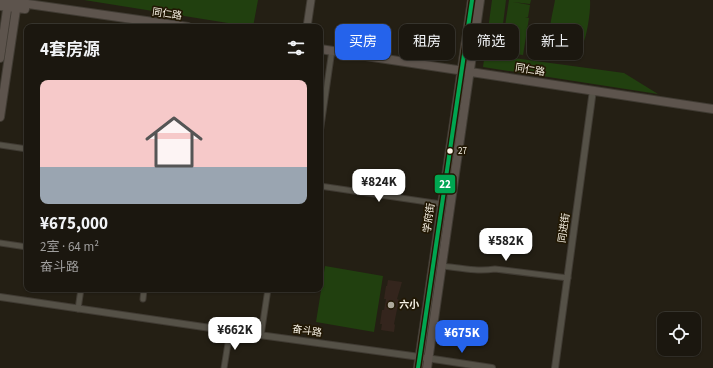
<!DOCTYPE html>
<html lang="zh">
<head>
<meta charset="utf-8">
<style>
	body { margin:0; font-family:"Source Sans 3","Noto Sans SC",sans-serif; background:#28241d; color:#f1f3f6; height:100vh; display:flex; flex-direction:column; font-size:15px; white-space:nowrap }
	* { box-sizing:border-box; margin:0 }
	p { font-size:13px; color:#a09f9e }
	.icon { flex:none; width:22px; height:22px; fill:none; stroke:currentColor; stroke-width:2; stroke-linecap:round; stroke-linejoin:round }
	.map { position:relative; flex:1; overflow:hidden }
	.sheet { position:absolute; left:24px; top:24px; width:299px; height:268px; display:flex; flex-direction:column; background:#1b170f; border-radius:8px; box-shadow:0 1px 3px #0004,0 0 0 1px #39362f }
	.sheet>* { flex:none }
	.banner { position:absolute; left:335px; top:24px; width:318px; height:36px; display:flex; gap:8px }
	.fabs { position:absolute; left:657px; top:312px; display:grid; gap:8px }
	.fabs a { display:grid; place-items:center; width:44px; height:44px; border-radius:8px; background:#1b170f; box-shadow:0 1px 3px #0004,0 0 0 1px #39362f; font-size:20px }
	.price { position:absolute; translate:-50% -34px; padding:0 9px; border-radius:8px; background:#fff; color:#222; font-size:13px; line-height:26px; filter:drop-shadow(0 1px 2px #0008) }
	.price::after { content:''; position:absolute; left:50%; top:24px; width:12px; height:9px; margin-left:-6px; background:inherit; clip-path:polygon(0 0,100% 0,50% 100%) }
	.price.on { background:#2563eb; color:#fff }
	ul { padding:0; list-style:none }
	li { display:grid; align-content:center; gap:8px; height:212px; padding:0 16px }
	li span { display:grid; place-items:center; height:124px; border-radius:8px; color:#555 }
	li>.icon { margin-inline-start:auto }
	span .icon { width:72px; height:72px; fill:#fffc; stroke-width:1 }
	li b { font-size:17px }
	h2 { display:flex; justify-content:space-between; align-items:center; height:48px; padding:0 16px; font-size:17px }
	.chip { padding:0 14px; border-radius:8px; background:#1b170f; box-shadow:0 1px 3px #0004,0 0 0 1px #39362f; font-size:14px; line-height:36px }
	.chip.on { background:#2563eb; color:#fff }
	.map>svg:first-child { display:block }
	.education { fill:#34251d }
	.green { fill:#21400f }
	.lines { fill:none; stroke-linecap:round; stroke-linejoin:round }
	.minor-casing { stroke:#403b33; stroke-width:7 }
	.tertiary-casing { stroke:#403b33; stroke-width:8 }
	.secondary-casing { stroke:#403b33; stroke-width:9 }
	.primary-casing { stroke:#403b33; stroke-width:10 }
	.minor { stroke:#555147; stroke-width:5 }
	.tertiary { stroke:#555147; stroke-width:6 }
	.secondary { stroke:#5c564e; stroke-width:7 }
	.primary { stroke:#5d544d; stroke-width:8 }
	.bus-1-casing { stroke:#221804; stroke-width:7 }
	.bus-1 { stroke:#00a651; stroke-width:4 }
	.bus-dot { fill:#f9f3e6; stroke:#221804; stroke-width:1.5 }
	.poi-dot { fill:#aea99c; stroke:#221804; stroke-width:1.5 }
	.labels { text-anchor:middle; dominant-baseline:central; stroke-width:3.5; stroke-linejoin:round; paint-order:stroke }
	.bus-label { font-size:9px; fill:#f9f3e6; stroke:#221804; text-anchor:start }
	.street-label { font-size:10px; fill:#f9f3e6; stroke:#221804 }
	.poi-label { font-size:10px; font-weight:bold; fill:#f9f3e6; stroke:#221804; text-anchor:start }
	.line-badge { stroke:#221804; stroke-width:1.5 }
	.badge-label { font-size:11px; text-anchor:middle; font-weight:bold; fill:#fff }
</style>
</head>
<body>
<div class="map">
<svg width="713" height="368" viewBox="0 0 713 368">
	<rect width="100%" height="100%" fill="#241f14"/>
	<!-- education -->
	<path class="education" d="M388,280L402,282L397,299L399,300L394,324L395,325L394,332L381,330L382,324H380L382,310H384L386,299H384L386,286H387Z"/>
	<!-- green -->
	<path class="green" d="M84,0H258L253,27Z
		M492,0H506L499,56L624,73L658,94L483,67Z
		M509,0H531L530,4L513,2L530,5L528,17H525L529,18L523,55L501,52Z
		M555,0H590C591,8 587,39 582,45C573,57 551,53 550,37C549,25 553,12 555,0Z
		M325,266L383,276L374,332L316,322Z"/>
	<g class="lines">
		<!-- minor casing -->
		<g class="minor-casing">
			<path id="minor" d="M320,133L332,50
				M0,145L27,149
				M320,186L441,204
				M0,243L27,247
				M442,266C460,268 477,272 495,269L568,278
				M143,299L144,289
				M78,309L81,289
				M261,335L268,289
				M224,368L230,331"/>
		</g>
		<!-- tertiary casing -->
		<g class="tertiary-casing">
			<path id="tertiary" d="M0,297L231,331L420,357L492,368
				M555,368L593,90"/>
		</g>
		<!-- secondary casing -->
		<g class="secondary-casing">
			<path id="secondary" d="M307,27L311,0"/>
		</g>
		<!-- primary casing -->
		<g class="primary-casing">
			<path id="primary" d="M0,0L188,27
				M0,6L25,9
				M320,49L713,109
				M0,58L8,3
				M0,117L17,3
				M418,368L472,0
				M427,368L480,0"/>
		</g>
		<!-- minor -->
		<use href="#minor" class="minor"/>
		<!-- tertiary -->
		<use href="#tertiary" class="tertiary"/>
		<!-- secondary -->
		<use href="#secondary" class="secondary"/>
		<!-- primary -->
		<use href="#primary" class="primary"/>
		<!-- bus-1 casing -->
		<g class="bus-1-casing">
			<path id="bus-1" d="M418,368L472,0"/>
		</g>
		<!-- bus-1 -->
		<use href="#bus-1" class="bus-1"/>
	</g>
	<!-- markers -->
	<circle class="bus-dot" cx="450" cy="151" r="3.5"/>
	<circle class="poi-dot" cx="391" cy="305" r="4"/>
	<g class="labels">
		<!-- bus labels -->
		<g class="bus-label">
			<text x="458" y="151">27</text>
		</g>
		<!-- street labels -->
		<g class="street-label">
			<text transform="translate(167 14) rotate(8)">同仁路</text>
			<text transform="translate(530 70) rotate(9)">同仁路</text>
			<text transform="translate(429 218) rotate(-82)">学府街</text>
			<text transform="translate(564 228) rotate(-82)">同进街</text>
			<text transform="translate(307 331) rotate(8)">奋斗路</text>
		</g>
		<!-- poi labels -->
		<g class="poi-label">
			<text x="399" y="305">六小</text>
		</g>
	</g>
	<rect class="line-badge" x="434" y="174" width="22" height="20" rx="4" fill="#00a651"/>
	<g class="badge-label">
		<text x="445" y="188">22</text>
	</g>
</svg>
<div class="fabs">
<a><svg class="icon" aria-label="locate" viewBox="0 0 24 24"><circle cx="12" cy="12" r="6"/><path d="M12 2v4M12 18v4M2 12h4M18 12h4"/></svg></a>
</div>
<b class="price" style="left:379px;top:203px">¥824K</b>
<b class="price" style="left:506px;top:262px">¥582K</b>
<b class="price" style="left:235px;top:351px">¥662K</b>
<b class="price on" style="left:462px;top:354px">¥675K</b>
<div class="banner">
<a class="chip on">买房</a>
<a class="chip">租房</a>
<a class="chip">筛选</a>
<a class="chip">新上</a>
</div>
<section class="sheet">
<h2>4套房源<svg class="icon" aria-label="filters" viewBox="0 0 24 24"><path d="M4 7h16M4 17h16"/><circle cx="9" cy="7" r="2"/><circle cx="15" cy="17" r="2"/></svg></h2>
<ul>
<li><span style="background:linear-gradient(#f6c9c9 70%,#9aa5b1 0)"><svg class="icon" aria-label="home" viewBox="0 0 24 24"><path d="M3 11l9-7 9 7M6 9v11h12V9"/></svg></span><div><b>¥675,000</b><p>2室 · 64 m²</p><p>奋斗路</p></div></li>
</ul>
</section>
</div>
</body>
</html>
